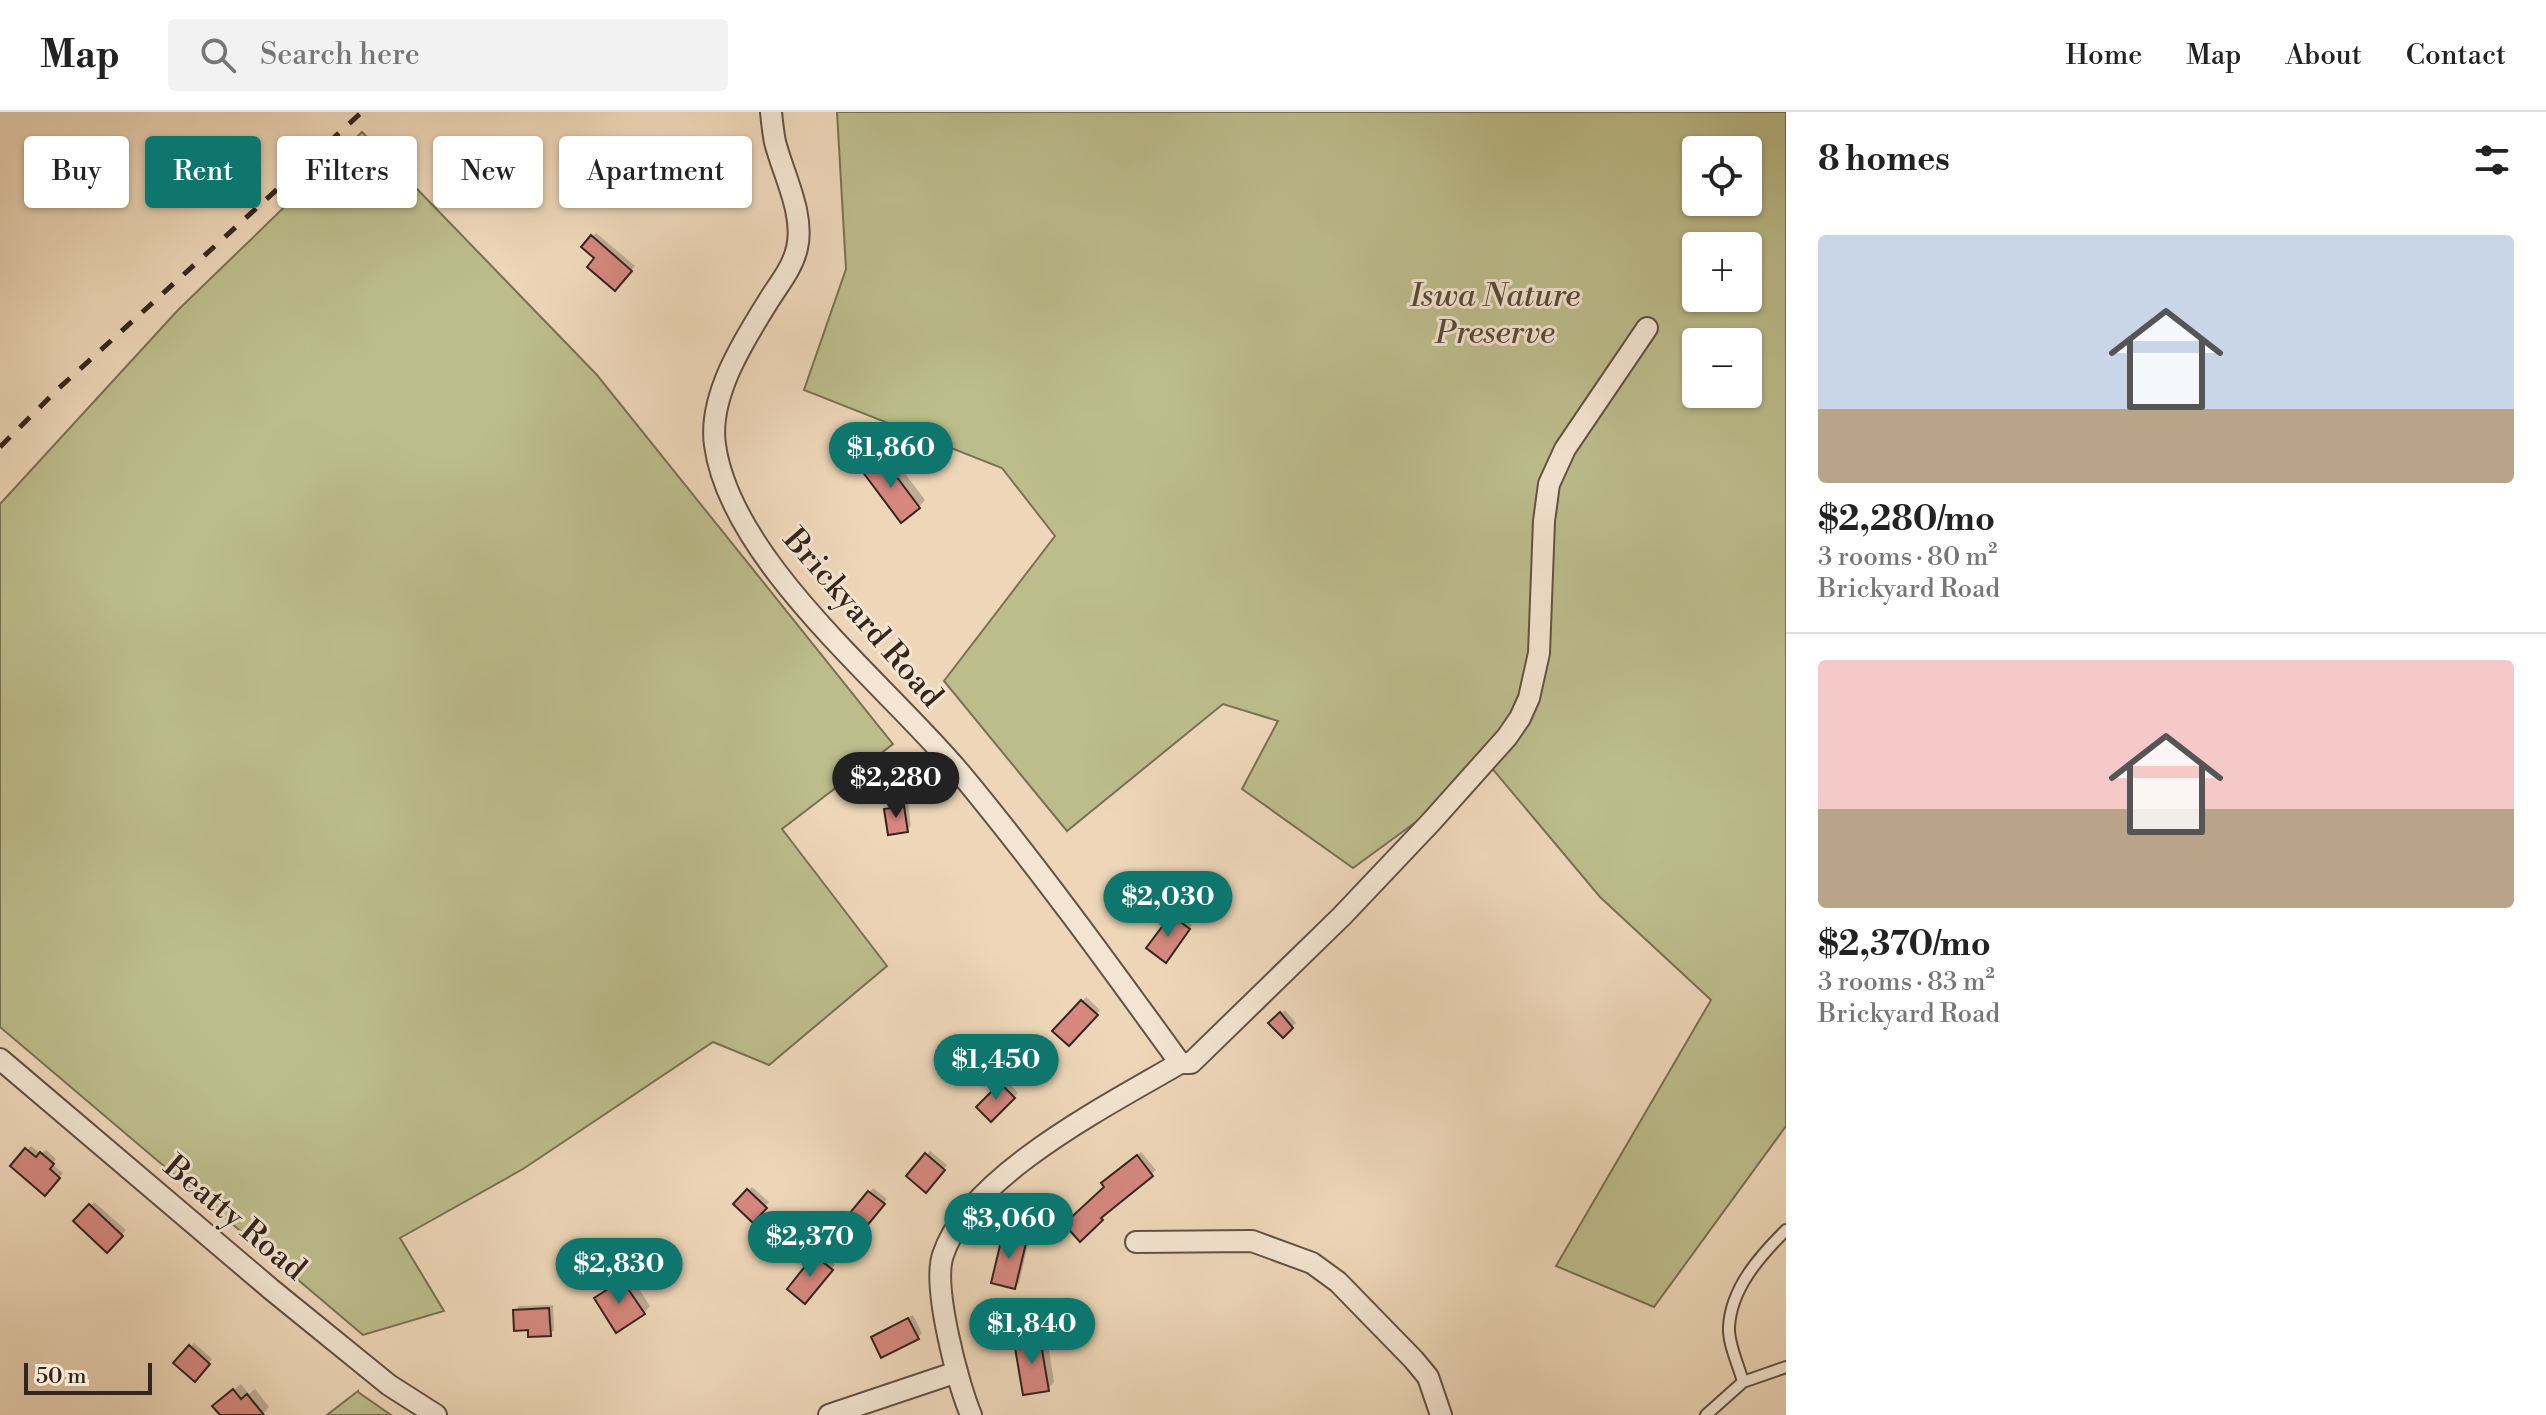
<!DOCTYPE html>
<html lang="en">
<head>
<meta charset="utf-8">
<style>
	body { margin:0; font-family:"Libre Bodoni",serif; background:#f2f2f2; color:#222; height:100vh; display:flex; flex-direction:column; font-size:30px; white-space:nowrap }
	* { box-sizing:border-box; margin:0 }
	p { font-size:26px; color:#767676 }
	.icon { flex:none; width:44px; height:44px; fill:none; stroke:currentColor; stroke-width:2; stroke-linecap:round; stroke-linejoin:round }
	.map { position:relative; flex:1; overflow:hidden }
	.side { display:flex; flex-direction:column; background:#fff; width:760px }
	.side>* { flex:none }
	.top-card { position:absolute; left:24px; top:24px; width:760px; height:72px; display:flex; gap:16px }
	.tools { position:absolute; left:1682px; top:24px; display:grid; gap:16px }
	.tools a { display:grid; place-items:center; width:80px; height:80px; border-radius:8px; background:#fff; box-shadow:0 2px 6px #0004; font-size:40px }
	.scale { position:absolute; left:24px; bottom:20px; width:128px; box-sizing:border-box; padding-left:8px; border:4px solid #35251f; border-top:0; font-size:22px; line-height:28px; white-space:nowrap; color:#35251f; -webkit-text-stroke:6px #f4e5d2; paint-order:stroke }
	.price { position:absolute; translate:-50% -68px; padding:0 18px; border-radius:28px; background:#0f766e; color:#fff; font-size:26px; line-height:52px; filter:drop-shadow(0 2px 4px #0008) }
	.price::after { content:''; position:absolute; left:50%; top:48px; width:24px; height:18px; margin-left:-12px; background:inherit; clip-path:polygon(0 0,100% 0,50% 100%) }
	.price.active { background:#222; color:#fff }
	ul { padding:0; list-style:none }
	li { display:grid; align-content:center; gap:16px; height:424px; padding:0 32px }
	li+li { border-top:2px solid #e0e0e0 }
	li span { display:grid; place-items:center; height:248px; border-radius:8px; color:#555 }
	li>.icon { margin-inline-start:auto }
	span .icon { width:144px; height:144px; fill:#fffc; stroke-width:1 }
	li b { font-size:34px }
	h2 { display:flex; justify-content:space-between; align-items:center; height:96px; padding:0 32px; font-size:34px }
	.tag { padding:0 28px; border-radius:8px; background:#fff; box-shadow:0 2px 6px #0004; font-size:28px; line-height:72px }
	.tag.active { background:#0f766e; color:#fff }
	header { display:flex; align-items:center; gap:48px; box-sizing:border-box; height:112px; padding:0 40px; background:#fff; border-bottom:2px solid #e0e0e0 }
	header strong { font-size:38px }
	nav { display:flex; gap:44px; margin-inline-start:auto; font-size:28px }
	.search { width:560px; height:72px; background:#f2f2f2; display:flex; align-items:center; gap:20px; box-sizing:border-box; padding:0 28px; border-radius:8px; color:#767676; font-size:30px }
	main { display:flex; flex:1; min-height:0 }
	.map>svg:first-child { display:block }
	.green { fill:#bdbd8c; stroke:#797156; stroke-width:2; fill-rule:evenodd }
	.shadow { fill:#0003 }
	.building { fill:#d6887f; stroke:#35251f; stroke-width:2 }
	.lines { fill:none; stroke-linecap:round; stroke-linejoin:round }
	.service-casing { stroke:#635246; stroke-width:14 }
	.minor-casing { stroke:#635246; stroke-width:24 }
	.service { stroke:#f4e5d2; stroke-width:10 }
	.minor { stroke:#f4e5d2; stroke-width:20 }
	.rail { stroke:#35251f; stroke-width:5; stroke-dasharray:14 14; stroke-linecap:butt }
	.labels { text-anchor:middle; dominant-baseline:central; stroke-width:6; stroke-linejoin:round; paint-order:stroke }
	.park-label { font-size:32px; font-style:italic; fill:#574b3a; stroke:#f4e5d2 }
	.street-label { font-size:32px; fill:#35251f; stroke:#f4e5d2 }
</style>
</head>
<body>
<header>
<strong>Map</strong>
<div class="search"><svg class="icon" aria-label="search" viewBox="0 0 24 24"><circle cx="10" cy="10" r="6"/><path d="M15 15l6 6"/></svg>Search here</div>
<nav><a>Home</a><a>Map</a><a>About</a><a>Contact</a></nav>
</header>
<main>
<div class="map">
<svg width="1786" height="1303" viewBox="0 0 1786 1303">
	<rect width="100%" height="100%" fill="#eed7b9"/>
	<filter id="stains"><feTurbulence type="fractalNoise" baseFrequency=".0025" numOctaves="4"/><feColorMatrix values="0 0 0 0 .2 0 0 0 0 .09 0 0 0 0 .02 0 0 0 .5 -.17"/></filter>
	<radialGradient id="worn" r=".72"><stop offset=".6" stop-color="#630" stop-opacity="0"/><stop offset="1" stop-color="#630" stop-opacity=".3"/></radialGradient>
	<!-- green -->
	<path class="green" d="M837,0H1786V1014L1654,1195L1556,1154L1711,888L1600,785L1491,655L1353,756L1242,677L1278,609L1223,592L1067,719L944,569L1055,424L1002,356L804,278L846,157ZM1696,38H1748V90H1696ZM1696,134H1748V186H1696ZM1696,230H1748V282H1696Z
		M362,20L597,263L893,632L782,717L887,854L769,953L713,930L523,1057L400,1126L444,1199L363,1223L0,915V392L178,198Z
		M358,1279V1280L391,1303H327Z"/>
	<!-- shadow -->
	<path class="shadow" d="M596,121L635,154L615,176L597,146L584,135Z
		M888,339L925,388L919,395L871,352Z
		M908,691L911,714L907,718L886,698L890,694Z
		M1176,801L1192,813L1170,844L1172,805Z
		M1086,885L1100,898L1069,932L1055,919Z
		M1285,898L1296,911L1283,923L1271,911Z
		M1006,968L1018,981L991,1007L979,995Z
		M31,1034L41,1042L46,1038L56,1047L52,1052L63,1061L49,1078L27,1038Z
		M930,1039L947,1053L926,1078L909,1064Z
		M1141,1040L1156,1058L1104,1101L1106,1103L1080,1127L1107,1075L1108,1067Z
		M752,1075L769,1090L753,1108L736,1092Z
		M873,1076L887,1087L870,1109L852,1101Z
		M94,1090L126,1118L107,1138L76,1109Z
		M1009,1118L1030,1124L1019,1171L1015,1175L1005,1122Z
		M820,1140L835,1153L809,1186L790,1177Z
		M630,1163L650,1194L644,1201L603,1180Z
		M553,1193L554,1218L550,1222L515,1199L519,1194Z
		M913,1203L922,1221L918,1225L873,1226Z
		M1046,1220L1054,1270L1048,1277L1016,1231L1023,1224Z
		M194,1231L212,1247L194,1267L176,1250Z
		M241,1272L249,1282L255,1277L269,1295L262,1303H222V1288Z"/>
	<!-- building -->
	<path class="building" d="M591,123L632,159L615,179L587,155L594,146L581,135Z
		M881,344L920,396L901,411L862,359Z
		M904,694L908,720L888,723L884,697Z
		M1171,803L1190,817L1166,851L1146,836Z
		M1081,888L1098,903L1069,934L1052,919Z
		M1280,900L1293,916L1283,926L1268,911Z
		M1000,971L1015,986L991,1010L976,995Z
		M25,1036L36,1045L40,1040L54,1052L50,1057L60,1066L45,1084L10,1054Z
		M925,1041L945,1058L926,1081L906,1064Z
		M1137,1043L1153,1064L1101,1106L1103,1108L1080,1130L1064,1112L1104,1075L1101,1071Z
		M747,1077L767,1096L753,1111L733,1092Z
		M868,1079L885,1092L866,1115L849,1102Z
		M89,1092L123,1124L107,1141L73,1109Z
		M1003,1121L1027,1127L1015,1177L991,1171Z
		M814,1143L833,1158L805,1192L787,1177Z
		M622,1168L645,1202L616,1221L594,1186Z
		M549,1196L551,1224L528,1225V1218L514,1219L513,1198Z
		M908,1206L919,1227L881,1246L871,1225Z
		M1040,1226L1049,1279L1023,1283L1014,1230Z
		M189,1233L210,1252L195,1270L173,1251Z
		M233,1277L241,1287L247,1282L264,1303H220L212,1294Z"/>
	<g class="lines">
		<!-- service casing -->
		<g class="service-casing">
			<path id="service" d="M1743,1270C1739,1254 1728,1232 1729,1215C1731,1176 1760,1144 1786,1118
				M1706,1303L1743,1270L1786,1255"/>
		</g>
		<!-- minor casing -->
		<g class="minor-casing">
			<path id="minor" d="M771,0C772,10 773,20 775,30C783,62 805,102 797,136C793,155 779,172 769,188C744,228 708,284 715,333C731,450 886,572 961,662C1038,755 1109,853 1180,951
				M0,947L272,1178L389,1273L436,1303
				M1136,1130L1252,1129L1312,1151L1338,1170L1414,1248L1428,1265L1441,1303
				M829,1303L957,1260
				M971,1303C958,1272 932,1174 943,1143C968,1064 1110,992 1180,951H1191L1342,804L1431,710L1507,625L1520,606L1529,586L1539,541L1544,409L1549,372L1565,337L1647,216"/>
		</g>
		<!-- service -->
		<use href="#service" class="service"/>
		<!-- minor -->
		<use href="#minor" class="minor"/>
		<!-- rail -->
		<path class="rail" d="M0,335L58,277L362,0"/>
	</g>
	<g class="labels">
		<!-- park labels -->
		<g class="park-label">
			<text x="1495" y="184">Iswa Nature<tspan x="1495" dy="37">Preserve</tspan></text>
		</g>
		<!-- street labels -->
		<g class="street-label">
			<text transform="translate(863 506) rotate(49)">Brickyard Road</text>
			<text transform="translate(235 1106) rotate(40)">Beatty Road</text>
		</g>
	</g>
	<rect width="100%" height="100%" filter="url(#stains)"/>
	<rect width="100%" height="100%" fill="url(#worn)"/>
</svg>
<div class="tools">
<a><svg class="icon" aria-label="locate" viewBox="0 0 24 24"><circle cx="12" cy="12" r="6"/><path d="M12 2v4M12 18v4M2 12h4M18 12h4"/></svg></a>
<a>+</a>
<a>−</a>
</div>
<div class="scale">50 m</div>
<b class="price" style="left:891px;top:378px">$1,860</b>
<b class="price active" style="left:896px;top:708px">$2,280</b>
<b class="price" style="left:1168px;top:827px">$2,030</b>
<b class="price" style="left:996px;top:990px">$1,450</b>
<b class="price" style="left:1009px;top:1149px">$3,060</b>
<b class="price" style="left:810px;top:1167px">$2,370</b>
<b class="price" style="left:619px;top:1194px">$2,830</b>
<b class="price" style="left:1032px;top:1254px">$1,840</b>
<div class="top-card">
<a class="tag">Buy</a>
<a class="tag active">Rent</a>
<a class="tag">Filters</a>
<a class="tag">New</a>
<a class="tag">Apartment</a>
</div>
</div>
<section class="side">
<h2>8 homes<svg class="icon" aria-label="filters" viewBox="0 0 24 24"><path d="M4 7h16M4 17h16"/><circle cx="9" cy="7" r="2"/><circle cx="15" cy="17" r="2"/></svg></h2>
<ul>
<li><span style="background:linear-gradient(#c9d6e8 70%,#b9a48a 0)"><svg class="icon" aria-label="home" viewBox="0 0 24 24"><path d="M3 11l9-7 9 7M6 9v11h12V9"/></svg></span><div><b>$2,280/mo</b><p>3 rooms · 80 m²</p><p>Brickyard Road</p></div></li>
<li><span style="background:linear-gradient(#f6c9c9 60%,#b9a48a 0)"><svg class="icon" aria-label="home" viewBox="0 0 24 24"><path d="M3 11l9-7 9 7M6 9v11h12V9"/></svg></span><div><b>$2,370/mo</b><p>3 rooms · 83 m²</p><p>Brickyard Road</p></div></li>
</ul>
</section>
</main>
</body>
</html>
